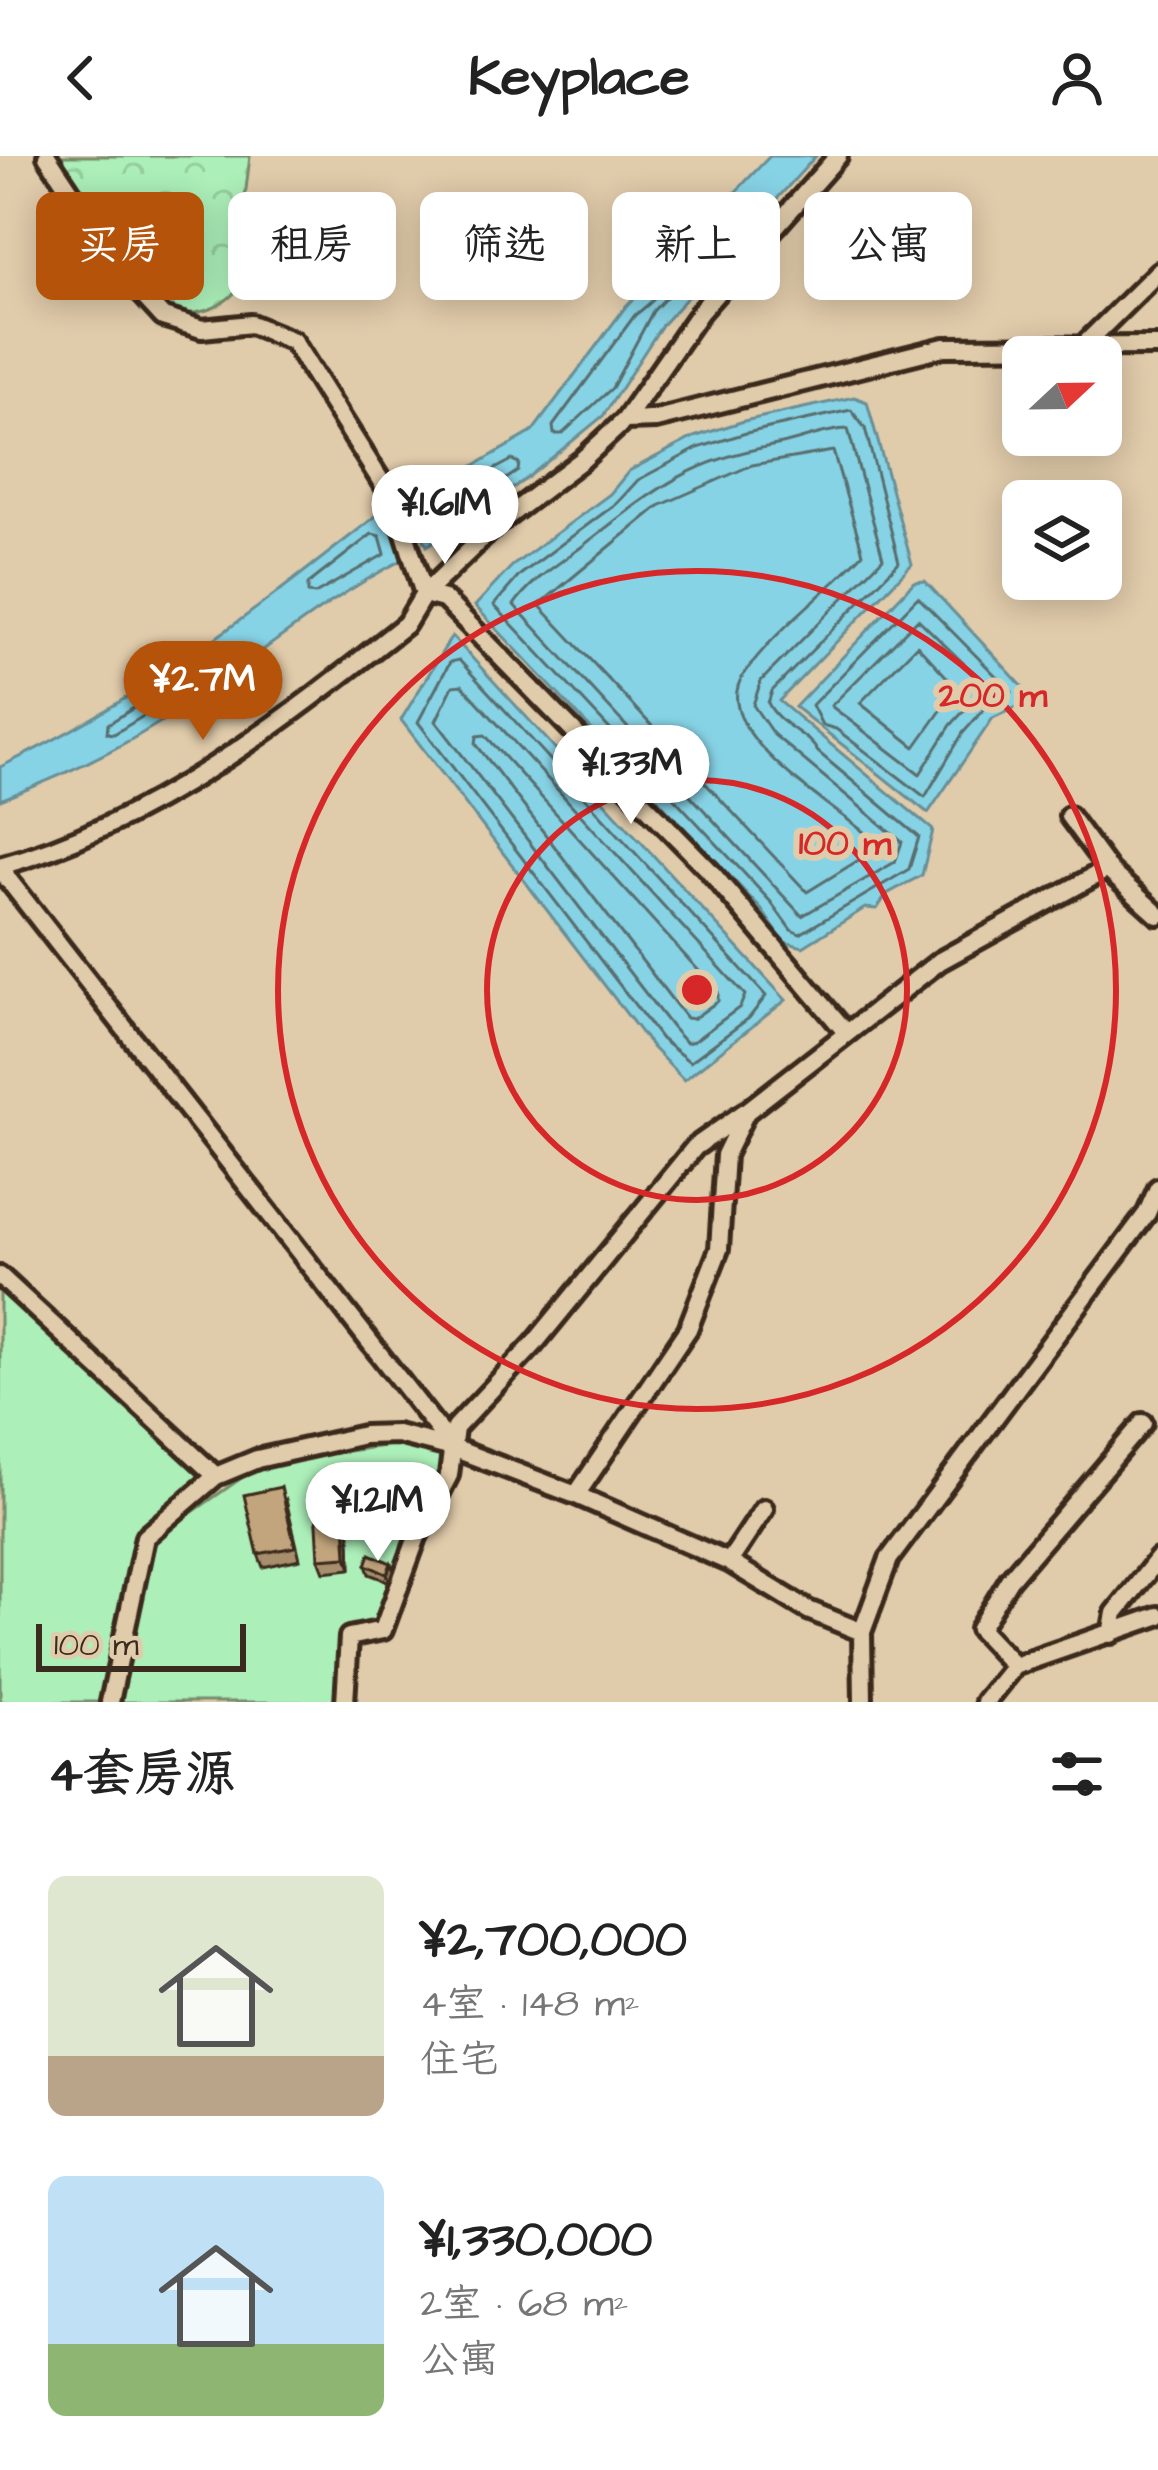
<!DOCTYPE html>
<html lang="zh">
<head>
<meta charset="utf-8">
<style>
	body { margin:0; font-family:"Architects Daughter","LXGW WenKai TC",sans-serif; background:#f2f2f2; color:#222; height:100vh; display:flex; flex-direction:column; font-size:45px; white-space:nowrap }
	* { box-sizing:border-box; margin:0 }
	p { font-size:39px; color:#767676 }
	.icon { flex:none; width:66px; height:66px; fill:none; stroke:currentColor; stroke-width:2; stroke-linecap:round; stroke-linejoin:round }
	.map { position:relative; height:1546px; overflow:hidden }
	.side { display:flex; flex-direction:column; background:#fff; flex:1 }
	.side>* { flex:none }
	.hud { position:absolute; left:36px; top:36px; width:1086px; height:108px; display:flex; gap:24px }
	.needle { width:78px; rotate:68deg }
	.tools { position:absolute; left:1002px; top:180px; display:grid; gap:24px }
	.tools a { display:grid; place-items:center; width:120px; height:120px; border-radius:18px; background:#fff; box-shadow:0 6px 30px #0003; font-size:60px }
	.scale { position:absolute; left:36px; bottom:30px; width:210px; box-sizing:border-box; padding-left:12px; border:6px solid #3b2a1e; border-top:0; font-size:33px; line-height:42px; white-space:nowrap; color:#3b2a1e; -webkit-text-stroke:9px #e0cbaa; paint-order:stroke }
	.price { position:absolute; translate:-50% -102px; padding:0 27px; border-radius:42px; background:#fff; color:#222; font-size:39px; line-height:78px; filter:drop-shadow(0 3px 6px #0008) }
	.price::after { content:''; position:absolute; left:50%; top:72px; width:36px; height:27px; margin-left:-18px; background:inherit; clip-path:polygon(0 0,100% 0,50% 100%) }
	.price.current { background:#b45309; color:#fff }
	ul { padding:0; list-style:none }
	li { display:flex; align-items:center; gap:36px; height:300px; padding:0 48px }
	li span { display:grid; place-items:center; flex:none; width:336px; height:240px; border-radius:18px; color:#555 }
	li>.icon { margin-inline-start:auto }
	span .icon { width:144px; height:144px; fill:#fffc; stroke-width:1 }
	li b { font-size:51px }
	h2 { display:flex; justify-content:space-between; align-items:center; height:144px; padding:0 48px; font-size:51px }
	.pill { padding:0 42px; border-radius:18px; background:#fff; box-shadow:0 6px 30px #0003; font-size:42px; line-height:108px }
	.pill.current { background:#b45309; color:#fff }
	header { display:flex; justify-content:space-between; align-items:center; height:156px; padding:0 48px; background:#fff; font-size:54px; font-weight:800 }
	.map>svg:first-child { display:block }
	.forest { fill:url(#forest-crowns); stroke:#748c6c; stroke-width:3 }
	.park { fill:#acefb9; stroke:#748c6c; stroke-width:3 }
	.water { fill:#87d3e6; stroke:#698f96; stroke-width:3 }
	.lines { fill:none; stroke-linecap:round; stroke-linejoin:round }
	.shore { stroke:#596e6e; stroke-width:3 }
	.minor-casing { stroke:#3b2a1e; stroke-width:26 }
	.minor { stroke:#e0cbaa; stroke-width:16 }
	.wall { fill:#a78e6c; stroke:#3b2a1e; stroke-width:3 }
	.shaded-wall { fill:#887458; stroke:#3b2a1e; stroke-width:3 }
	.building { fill:#c2a57d; stroke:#3b2a1e; stroke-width:3 }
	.ring { fill:none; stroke:#d62828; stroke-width:6 }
	.centre { fill:#d62828; stroke:#e0cbaa; stroke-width:6 }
	.ring-label { font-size:36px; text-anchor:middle; font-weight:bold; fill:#d62828; stroke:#e0cbaa; stroke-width:12; stroke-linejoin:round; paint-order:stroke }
</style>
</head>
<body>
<header><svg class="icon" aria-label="back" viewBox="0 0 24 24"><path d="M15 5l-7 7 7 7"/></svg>Keyplace<svg class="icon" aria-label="person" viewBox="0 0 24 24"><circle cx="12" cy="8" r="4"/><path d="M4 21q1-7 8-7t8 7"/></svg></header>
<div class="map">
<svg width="1158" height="1546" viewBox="0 0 1158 1546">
	<defs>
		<pattern id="forest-crowns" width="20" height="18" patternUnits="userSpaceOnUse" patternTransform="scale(3)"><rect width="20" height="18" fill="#acefb9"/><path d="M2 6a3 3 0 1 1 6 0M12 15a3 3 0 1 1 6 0" fill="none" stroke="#95cd9f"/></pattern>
	</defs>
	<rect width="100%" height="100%" fill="#e0cbaa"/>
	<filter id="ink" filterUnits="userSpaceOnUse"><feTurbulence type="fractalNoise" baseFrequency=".00833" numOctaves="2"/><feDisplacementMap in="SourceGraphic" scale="24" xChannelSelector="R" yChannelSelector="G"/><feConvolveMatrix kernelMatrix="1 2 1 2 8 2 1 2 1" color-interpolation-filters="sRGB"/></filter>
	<g filter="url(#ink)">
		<!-- forest -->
		<path class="forest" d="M53,0H250L241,75L258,93L262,109C226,145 218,162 164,157L132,122Z"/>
		<!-- park -->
		<path class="park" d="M0,1131L208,1321L142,1380L107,1546H0Z
			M405,1287L449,1297L382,1473L348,1481L343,1546H116L157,1381L250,1316L307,1301Z"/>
		<!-- water -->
		<path class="water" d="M770,0H816L662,169L603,260L526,323L427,390L408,348L428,342L434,333L532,276L626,150Z
			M854,241L867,246L912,408L779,545L933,674L922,719L887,738L877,753L865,752L803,791L784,786L761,753L475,450L512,410L610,338L629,315L694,281L744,265Z
			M381,356L406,402C315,448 244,513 159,567C108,599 55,623 0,644V611C147,541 254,455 381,356Z
			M925,425L1034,543L993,562L928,657L795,551L914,426Z
			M452,480L786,844L684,924L652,891L401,564Z"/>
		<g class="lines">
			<!-- shore -->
			<path class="shore" d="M736,53H744V61L653,155L612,232L562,278H554L553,270L635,159C666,138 704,83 736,53Z
				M851,254L865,272L899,406L772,535L768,547C780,571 807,576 818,596L919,681L909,713L800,778L791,774L770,745L494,449L520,419L617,347L638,324L698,292L746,277Z
				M848,273L883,402L761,525L753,549L773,578L902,686L895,706L802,760L514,449C531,424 560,407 584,389C652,336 688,304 777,289C800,285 825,273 848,273Z
				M833,295L863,397C826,438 775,473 744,518C703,576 841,653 877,687L875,694L807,736L539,449L659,350L752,309Z
				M512,304L519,307L518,315L436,370L428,368L425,357L443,341Z
				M372,378L380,380L385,398L315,438L308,437V428Z
				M918,441L1012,536L985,552L963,577L925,641L836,573L822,569L812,549Z
				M918,463L987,530L951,569L920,618L831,550Z
				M917,489L957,532L915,591L860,547Z
				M459,504L766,840L749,862L690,906L661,883L418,566L450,506Z
				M462,529L745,839L740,851L694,885L686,887L673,873L436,565L453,530Z
				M169,530L177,532L176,540L114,578L107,577L108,568Z
				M477,580L485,579L504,600L718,836V845L693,863L686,862L476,588Z"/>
			<!-- minor casing -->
			<g class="minor-casing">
				<path id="minor" d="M1087,186L1158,116
					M625,264L656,263L944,191L1158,190
					M424,438L444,443L709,714L845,875
					M424,438L495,370L582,304L625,264L700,156L838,0
					M1069,660L1108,713
					M3,709L7,722L452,1291
					M0,710C152,668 284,565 406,468L424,438L396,349L293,185L251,168L202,173L163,161L130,125L47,0
					M0,1120L216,1320
					M576,1339L688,1173L719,1093L725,999L746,956L940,805L1107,713L1158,759
					M729,1406L764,1353
					M1111,1478L1115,1457L1158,1403
					M1014,1510L979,1473L1009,1424L1143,1267
					M110,1546L145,1381L216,1320L257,1303L364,1279L397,1278L453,1292L576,1339L729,1406L808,1454L862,1476
					M345,1546L349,1481L383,1474L417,1381L449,1319L455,1272L534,1188L695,991L745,956
					M863,1546L862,1476L889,1403L1147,1057L1158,1032
					M985,1546L1014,1510L1158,1460"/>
			</g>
			<!-- minor -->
			<use href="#minor" class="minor"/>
		</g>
		<!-- wall -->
		<path class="wall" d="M422,1339L425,1348L420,1359L401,1348L398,1340Z
			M286,1344L300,1403L263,1411L258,1398Z
			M349,1362L351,1413L324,1416L319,1403Z
			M391,1407L394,1415L390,1426L369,1418L366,1409Z"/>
		<!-- shaded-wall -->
		<path class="shaded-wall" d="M422,1339L425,1348L420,1359L416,1351Z
			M344,1349L349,1362L351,1413L347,1401Z
			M391,1407L394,1415L390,1426L387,1418Z"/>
		<!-- building -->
		<path class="building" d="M403,1329L422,1339L416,1351L398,1340Z
			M281,1331L295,1391L258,1398L244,1339Z
			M344,1349L347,1401L319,1403L316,1351Z
			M370,1398L391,1407L387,1418L366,1409Z"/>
	</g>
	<!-- distance rings -->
	<g class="ring">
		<circle cx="697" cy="834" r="210"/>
		<circle cx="697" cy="834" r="419"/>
	</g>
	<circle cx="697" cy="834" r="18" class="centre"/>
	<g class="ring-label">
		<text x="993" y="550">200 m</text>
		<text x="845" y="698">100 m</text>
	</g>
</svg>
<div class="tools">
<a><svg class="needle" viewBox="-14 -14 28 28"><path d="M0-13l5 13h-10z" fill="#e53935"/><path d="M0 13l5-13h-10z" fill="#767676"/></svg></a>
<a><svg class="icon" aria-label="layers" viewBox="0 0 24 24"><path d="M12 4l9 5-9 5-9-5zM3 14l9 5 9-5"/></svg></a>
</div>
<div class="scale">100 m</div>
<b class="price" style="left:445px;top:411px">¥1.61M</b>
<b class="price current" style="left:203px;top:587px">¥2.7M</b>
<b class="price" style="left:631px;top:671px">¥1.33M</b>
<b class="price" style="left:378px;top:1408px">¥1.21M</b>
<div class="hud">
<a class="pill current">买房</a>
<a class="pill">租房</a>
<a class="pill">筛选</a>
<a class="pill">新上</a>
<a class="pill">公寓</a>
</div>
</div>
<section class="side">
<h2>4套房源<svg class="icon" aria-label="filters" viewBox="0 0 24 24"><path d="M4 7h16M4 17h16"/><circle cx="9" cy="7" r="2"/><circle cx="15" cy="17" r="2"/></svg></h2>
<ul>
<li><span style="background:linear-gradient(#dfe7d0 75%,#b9a48a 0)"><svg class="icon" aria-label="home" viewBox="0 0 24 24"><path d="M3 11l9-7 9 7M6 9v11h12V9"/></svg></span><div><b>¥2,700,000</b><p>4室 · 148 m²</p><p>住宅</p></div></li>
<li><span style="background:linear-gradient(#bfe0f5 70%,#8fb573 0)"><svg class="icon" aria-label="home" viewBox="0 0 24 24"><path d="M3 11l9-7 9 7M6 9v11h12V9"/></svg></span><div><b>¥1,330,000</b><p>2室 · 68 m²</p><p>公寓</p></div></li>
</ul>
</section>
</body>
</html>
